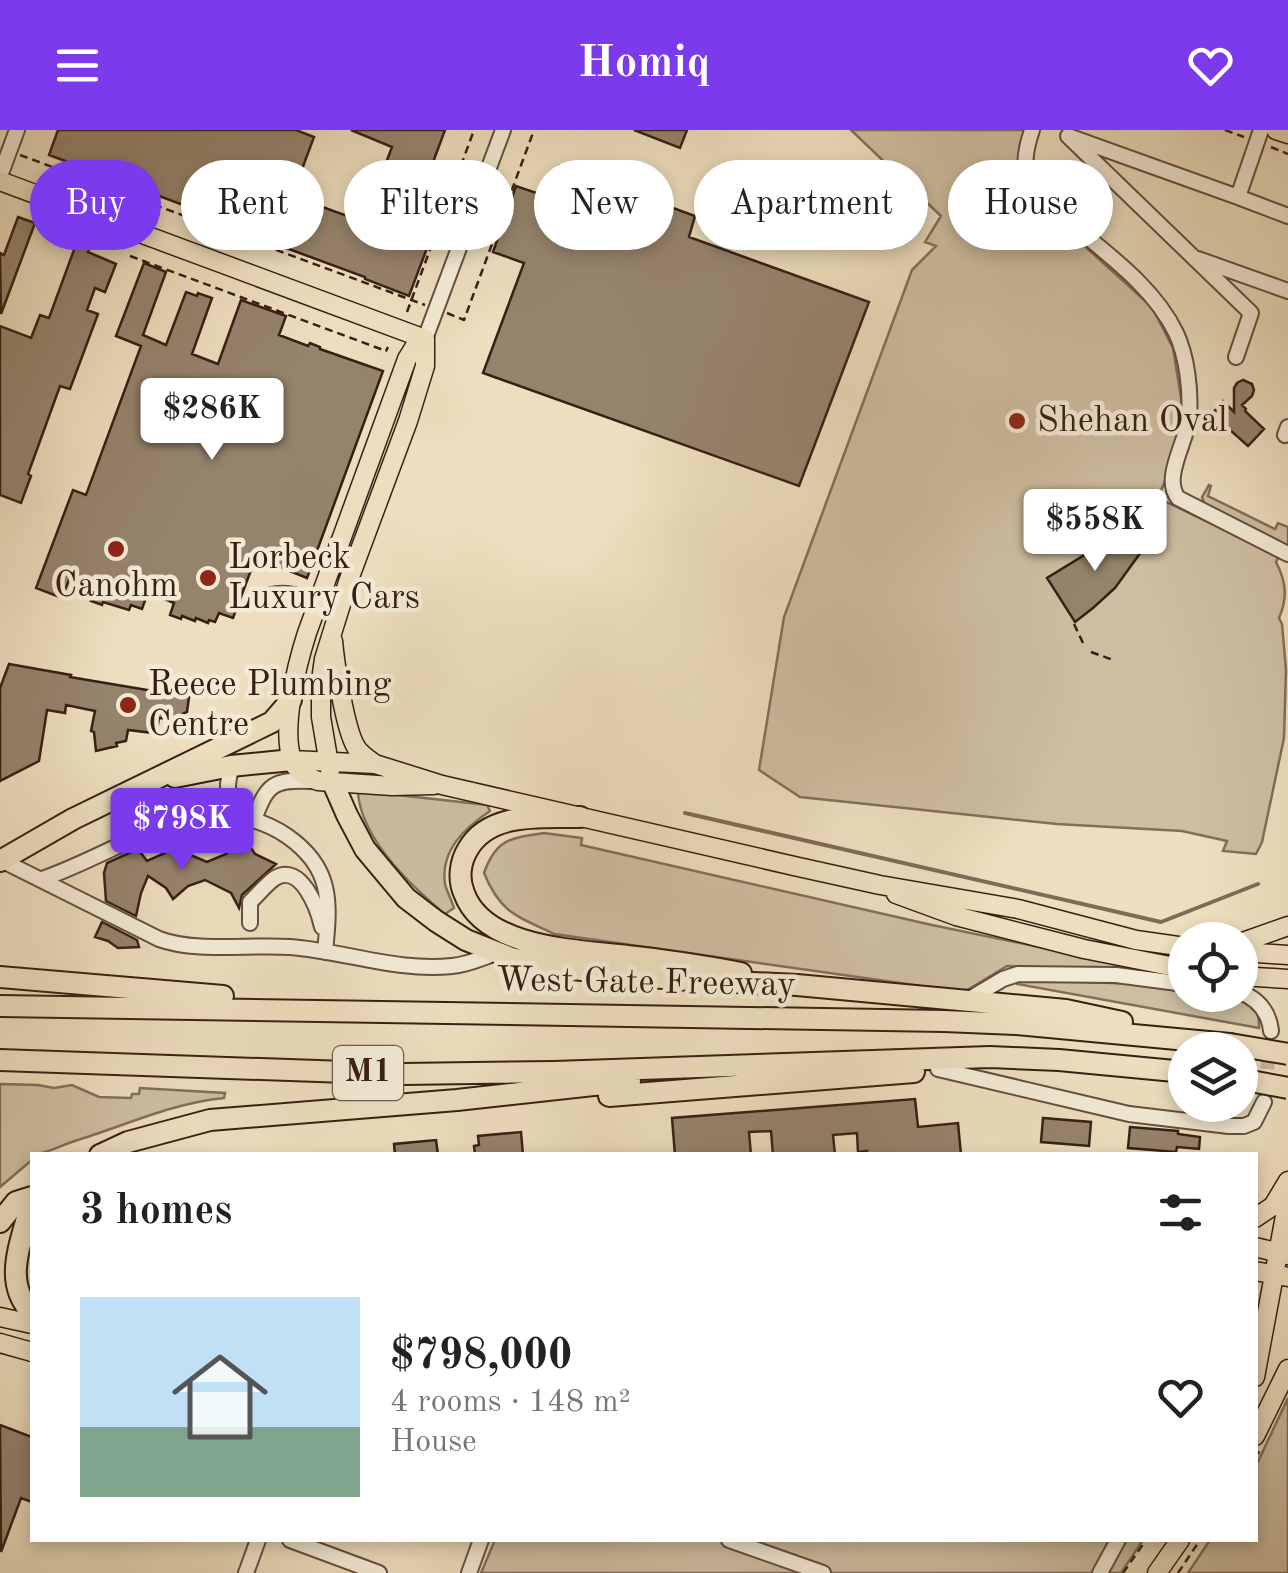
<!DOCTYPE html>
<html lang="en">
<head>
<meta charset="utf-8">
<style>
	body { margin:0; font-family:"Old Standard TT",serif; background:#f2f2f2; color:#222; height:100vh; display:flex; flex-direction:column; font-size:38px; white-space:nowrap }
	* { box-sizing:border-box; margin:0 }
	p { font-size:32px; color:#767676 }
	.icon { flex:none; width:55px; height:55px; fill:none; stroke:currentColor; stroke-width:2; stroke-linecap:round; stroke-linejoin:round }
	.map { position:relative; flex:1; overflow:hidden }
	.side { position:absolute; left:30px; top:1022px; width:1228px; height:390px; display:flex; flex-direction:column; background:#fff; border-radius:0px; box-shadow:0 5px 15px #0003 }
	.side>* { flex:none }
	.banner { position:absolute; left:30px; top:30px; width:1230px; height:90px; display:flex; gap:20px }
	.controls { position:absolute; left:1168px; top:792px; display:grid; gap:20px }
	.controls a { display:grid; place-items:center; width:90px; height:90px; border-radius:50%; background:#fff; box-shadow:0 5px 15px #0003; font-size:50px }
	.price { position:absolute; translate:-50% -85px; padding:0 22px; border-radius:10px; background:#fff; color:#222; font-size:32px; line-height:65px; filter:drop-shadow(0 2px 5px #0008) }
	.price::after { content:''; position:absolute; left:50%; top:60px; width:30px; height:22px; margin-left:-15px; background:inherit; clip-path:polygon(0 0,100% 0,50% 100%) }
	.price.on { background:#7c3aed; color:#fff }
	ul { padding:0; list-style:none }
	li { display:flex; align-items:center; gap:30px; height:250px; padding:0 50px }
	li+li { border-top:2px solid #e0e0e0 }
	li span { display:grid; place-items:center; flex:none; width:280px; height:200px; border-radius:0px; color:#555 }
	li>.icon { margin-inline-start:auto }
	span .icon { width:120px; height:120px; fill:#fffc; stroke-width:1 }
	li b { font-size:42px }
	h2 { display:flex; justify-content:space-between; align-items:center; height:120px; padding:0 50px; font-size:42px }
	.chip { padding:0 35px; border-radius:45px; background:#fff; box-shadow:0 5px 15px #0003; font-size:35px; line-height:90px }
	.chip.on { background:#7c3aed; color:#fff }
	header { display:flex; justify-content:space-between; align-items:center; height:130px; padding:0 50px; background:#7c3aed; color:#fff; font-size:45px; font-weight:700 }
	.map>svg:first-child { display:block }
	.green { fill:#cdbea1; stroke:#826f5a; stroke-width:2.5 }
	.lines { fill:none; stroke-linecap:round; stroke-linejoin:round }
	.stream { stroke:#7e6b57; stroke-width:4 }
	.building { fill:#95836c; stroke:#372013; stroke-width:2.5 }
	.minor-tunnel { stroke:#c8b89c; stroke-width:14; stroke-dasharray:14 7; stroke-linecap:butt }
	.minor-casing { stroke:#64503e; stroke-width:18 }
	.major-casing { stroke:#372013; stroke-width:21 }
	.highway-casing { stroke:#372013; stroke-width:24 }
	.path { stroke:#372013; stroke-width:2.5; stroke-dasharray:8 5; stroke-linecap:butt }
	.minor { stroke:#f3ead5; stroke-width:14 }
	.major { stroke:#ecdebe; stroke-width:18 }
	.highway { stroke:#ecdebe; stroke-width:20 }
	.highway-bridge-casing { stroke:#372013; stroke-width:24; stroke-linecap:butt }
	.highway-bridge { stroke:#ecdebe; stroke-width:20 }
	.poi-dot { fill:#8f2418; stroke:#f3ead5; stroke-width:4 }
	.labels { text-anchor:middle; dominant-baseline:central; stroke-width:9; stroke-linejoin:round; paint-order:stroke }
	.shield { fill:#f3ead5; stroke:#6f5d4d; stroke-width:2.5 }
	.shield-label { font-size:32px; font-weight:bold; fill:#372013 }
	.poi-label { font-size:35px; fill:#372013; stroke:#f3ead5; text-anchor:start }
	.street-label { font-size:35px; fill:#372013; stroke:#f3ead5 }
</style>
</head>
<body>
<header><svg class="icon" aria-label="menu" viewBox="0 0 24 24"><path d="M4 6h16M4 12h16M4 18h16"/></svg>Homiq<svg class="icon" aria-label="heart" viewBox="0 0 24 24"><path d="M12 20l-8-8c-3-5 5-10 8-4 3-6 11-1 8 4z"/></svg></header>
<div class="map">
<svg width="1288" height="1443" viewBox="0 0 1288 1443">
	<rect width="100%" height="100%" fill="#ecdebe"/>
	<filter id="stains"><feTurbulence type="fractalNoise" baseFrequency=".002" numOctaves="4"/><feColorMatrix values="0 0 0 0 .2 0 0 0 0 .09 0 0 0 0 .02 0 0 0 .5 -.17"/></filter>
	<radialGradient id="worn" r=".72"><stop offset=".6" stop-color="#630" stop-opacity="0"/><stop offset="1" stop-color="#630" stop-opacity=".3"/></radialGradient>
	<!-- green -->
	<path class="green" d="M851,0H1028L1007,90L1058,92L1152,177L1173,218L1182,274L1180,314L1158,368L1279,426L1276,432C1286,451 1288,468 1279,488L1282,494L1286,540L1284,608L1262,712L1256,724L1223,721L1227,711L1182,701L1057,694L800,667L759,640L784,487L912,140L936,116L925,112L941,86Z
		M1209,355L1211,356L1208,366L1275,399L1278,393L1288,397V416L1205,375L1202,367Z
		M362,661L487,675L490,681C465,698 440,720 445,754C447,762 452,771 454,778L445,784C411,756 362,710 358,663Z
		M544,703L582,708L581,715L932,795L1121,834L1113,841L1007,836L964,862L554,804C517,786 501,784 484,743C496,709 510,708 544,703Z
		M1030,850L1139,854L1185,860V865C1211,865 1262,859 1259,898L1017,854V852Z
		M0,954L38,955L54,958L72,955L99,967L131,968L132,964H139L140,958L225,963L224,968C173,973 126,995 78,1010C63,1014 47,1024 32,1025V1030L0,1057Z
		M1288,1268V1443H1188L1210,1410H1255V1338Z
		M495,1410H1143L1121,1443H481Z"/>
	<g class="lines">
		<!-- stream -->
		<path class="stream" d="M685,683L1161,792L1258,754"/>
	</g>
	<!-- building -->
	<path class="building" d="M58,0H296L314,7L292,66L383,99L401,53L381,46L392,17L351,0H445L416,78L439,86L409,166L365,149V147L275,114L277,110L49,25Z
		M634,0H687L680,18Z
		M559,36L695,86L689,107L869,172L799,356L483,243L524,133L493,122L516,56L548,67Z
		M18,87L35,93L1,184L0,123L4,125Z
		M78,109L91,113L88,122L116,134L105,162L95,158L87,180L98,184L70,259L60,256L28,344L31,346L21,373L0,365V196L31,208L40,185L49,188Z
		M144,133L166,142L143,205L166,215L186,162L197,166L198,163L212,168L192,224L218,234L241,170L286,186L279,205L308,216L310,213L320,217V219L383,241L307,448L256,427L233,488L219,483L215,492L209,490L208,493L196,488L195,491L182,486L181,489L170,485L174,473L148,462L142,479L131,475L129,480L103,472L102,475L91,471L97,454L71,445L62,468L36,458L73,360L86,365L141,216L116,206Z
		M1243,250L1252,254L1254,260L1252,266L1242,275L1246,279L1245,281L1264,299L1248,316L1212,284L1223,271L1234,282V258L1237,253Z
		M1122,394L1135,406L1130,414L1141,422L1115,458L1093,478L1075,492L1047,448L1104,413Z
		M9,534L71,545L70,547L189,567L187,582L171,589L159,588L157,600L153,599V603L128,600L126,611L116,613L117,616L96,621L94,602L91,601L95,581L66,575L65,583L47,580L39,631L0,651V558Z
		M243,706L255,724L276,734L242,765L239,778L231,763L205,750L188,756L173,769L166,758L148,746L141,763L136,786L106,771L104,743L107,733L138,719L147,731L165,723L176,711L188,724L207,732L226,724Z
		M102,792L137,810L139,817L118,818L108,811L95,807Z
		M915,969L918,997L958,993L961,1025H867V1021L858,1022L857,1003L833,1005L835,1025H773L771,1001L749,1002L751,1025H675L672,988Z
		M1043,988L1091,992L1089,1016L1041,1012Z
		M1130,997L1178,1001V1004L1200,1007L1199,1019L1177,1017L1176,1022L1128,1018Z
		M521,1002L523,1025H475L474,1016L479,1015L478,1006Z
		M436,1010L438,1025H395L394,1014Z
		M0,1295L32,1307V1372L21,1368L1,1422Z"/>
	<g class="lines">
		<!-- minor-tunnel -->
		<path class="minor-tunnel" d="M1265,960L1270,912"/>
		<!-- minor casing -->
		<g class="minor-casing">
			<path id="minor" d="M1032,0C1025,21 1021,42 1033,61C1043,74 1057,82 1069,92C1107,124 1154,157 1176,203C1187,226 1191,261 1189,287C1187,312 1162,347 1178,368L1288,424
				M1261,0L1238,67L1288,86
				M0,46L17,0
				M1198,129L1288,161
				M425,209L503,0
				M1236,227L1251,183L1068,6L1238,67
				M1285,305L1288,297
				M261,470C284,454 315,473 338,482
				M229,685L228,654L231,636
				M254,690C267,654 273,649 312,651
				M1,730L159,809C197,823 249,814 290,817C344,821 398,842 452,836C467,835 482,828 496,823
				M42,749C120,723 206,651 287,706C333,738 330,772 325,822
				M250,793V772C258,765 266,754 275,748C301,732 318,779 322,797
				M1240,862C1258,869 1269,882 1271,901
				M966,871L1003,849L1018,844L1116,845L1185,854
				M938,939L1129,984L1229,996H1244L1254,992L1264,972
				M290,1410L379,1443
				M729,1410L823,1443
				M246,1443L258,1410
				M469,1443L481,1410
				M1100,1443L1118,1410"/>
		</g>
		<!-- major casing -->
		<g class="major-casing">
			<path id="major" d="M1276,0L1288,4
				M0,51L425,209
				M425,209L415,216L407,229L307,503C297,534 280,601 293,632C297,642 307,647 318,651L392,656L434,655
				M333,511C335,534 345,599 356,617C360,624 368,629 375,634
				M292,630L375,634L442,655L794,736L880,755L1018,779L1136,810L1185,817
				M330,640L321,587V550L324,529L348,452L408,291L425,236V209
				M896,764L956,786L1084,819L1185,839
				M1240,813L1288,796
				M1240,822L1288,825
				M1240,846L1288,849
				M1255,1088L1273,1076L1288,1051
				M1255,1117L1288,1125
				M1255,1141L1288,1147
				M0,1187L32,1194
				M0,1213L32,1222
				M1255,1247L1288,1070
				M1255,1306L1288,1239
				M1157,1443L1180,1410"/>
		</g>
		<!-- highway casing -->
		<g class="highway-casing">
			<path id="highway" d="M175,647L231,636L292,630
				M333,653L347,685L365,719L406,768L436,791L466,810L511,828L562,838L673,849L797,855L1066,880L1122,892
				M580,687C543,688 490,681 468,719C460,732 458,749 464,763C484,819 578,820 627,826C665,830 703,836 741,843
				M0,731L73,689L272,592L291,570
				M0,847L223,866
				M0,876L944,891L1016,894L1230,914
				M0,930L403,944L554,942L990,927L1059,930L1185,942
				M609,966L914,942
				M100,1025L128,1012L210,990L457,970L630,951
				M32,1068C24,1108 0,1150 32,1183
				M0,1092L16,1072L32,1067"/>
		</g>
		<!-- path -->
		<path class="path" d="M1225,0L1244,7
			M1271,17L1288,24
			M20,25L425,175
			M130,126L386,221L388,217
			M407,182L474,0
			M447,183L464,190L534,0
			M1074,494L1083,513
			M1091,522L1113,530
			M1255,1328L1260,1320
			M1123,1443L1146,1410
			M1178,1443L1200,1410"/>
		<!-- minor -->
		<use href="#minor" class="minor"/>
		<!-- major -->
		<use href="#major" class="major"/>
		<!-- highway -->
		<use href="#highway" class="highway"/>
		<!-- highway-bridge casing -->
		<g class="highway-bridge-casing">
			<path id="highway-bridge" d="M1230,914L1288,924
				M1240,949L1288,958"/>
		</g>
		<!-- highway-bridge -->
		<use href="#highway-bridge" class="highway-bridge"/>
	</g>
	<!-- markers -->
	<g class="poi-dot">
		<circle cx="1017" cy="291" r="10"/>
		<circle cx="116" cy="419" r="10"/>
		<circle cx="208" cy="448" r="10"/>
		<circle cx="128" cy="575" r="10"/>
	</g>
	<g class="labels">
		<!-- shield labels -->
		<rect class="shield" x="333" y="916" width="70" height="54" rx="8"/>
		<g class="shield-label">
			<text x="368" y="943">M1</text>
		</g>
		<!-- poi labels -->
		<g class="poi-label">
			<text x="1037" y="291">Shehan Oval</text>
			<text x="228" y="428">Lorbeck<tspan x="228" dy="40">Luxury Cars</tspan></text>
			<text x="116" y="456" text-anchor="middle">Canohm</text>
			<text x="148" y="555">Reece Plumbing<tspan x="148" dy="40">Centre</tspan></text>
		</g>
		<!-- street labels -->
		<g class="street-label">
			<text transform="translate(646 853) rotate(1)">West Gate Freeway</text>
		</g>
	</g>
	<rect width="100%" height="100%" filter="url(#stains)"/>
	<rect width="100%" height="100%" fill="url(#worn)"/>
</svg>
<div class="controls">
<a><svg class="icon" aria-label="locate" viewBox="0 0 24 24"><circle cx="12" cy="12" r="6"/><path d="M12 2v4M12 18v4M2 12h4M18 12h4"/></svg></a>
<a><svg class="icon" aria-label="layers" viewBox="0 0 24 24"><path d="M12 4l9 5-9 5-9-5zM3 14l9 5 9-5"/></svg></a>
</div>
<b class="price" style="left:212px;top:333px">$286K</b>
<b class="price" style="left:1095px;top:444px">$558K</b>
<b class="price on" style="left:182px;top:743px">$798K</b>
<div class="banner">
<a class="chip on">Buy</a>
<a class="chip">Rent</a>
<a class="chip">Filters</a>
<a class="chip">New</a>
<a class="chip">Apartment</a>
<a class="chip">House</a>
</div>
<section class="side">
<h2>3 homes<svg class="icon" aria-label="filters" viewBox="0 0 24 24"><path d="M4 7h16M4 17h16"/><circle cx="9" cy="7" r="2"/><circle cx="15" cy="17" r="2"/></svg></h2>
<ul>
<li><span style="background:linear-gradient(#bfe0f5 65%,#7fa58c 0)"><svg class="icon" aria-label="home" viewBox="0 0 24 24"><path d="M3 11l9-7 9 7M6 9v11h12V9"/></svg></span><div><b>$798,000</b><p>4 rooms · 148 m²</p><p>House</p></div><svg class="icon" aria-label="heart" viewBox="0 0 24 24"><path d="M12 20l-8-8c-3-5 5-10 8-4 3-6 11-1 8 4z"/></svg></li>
</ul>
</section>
</div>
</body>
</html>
